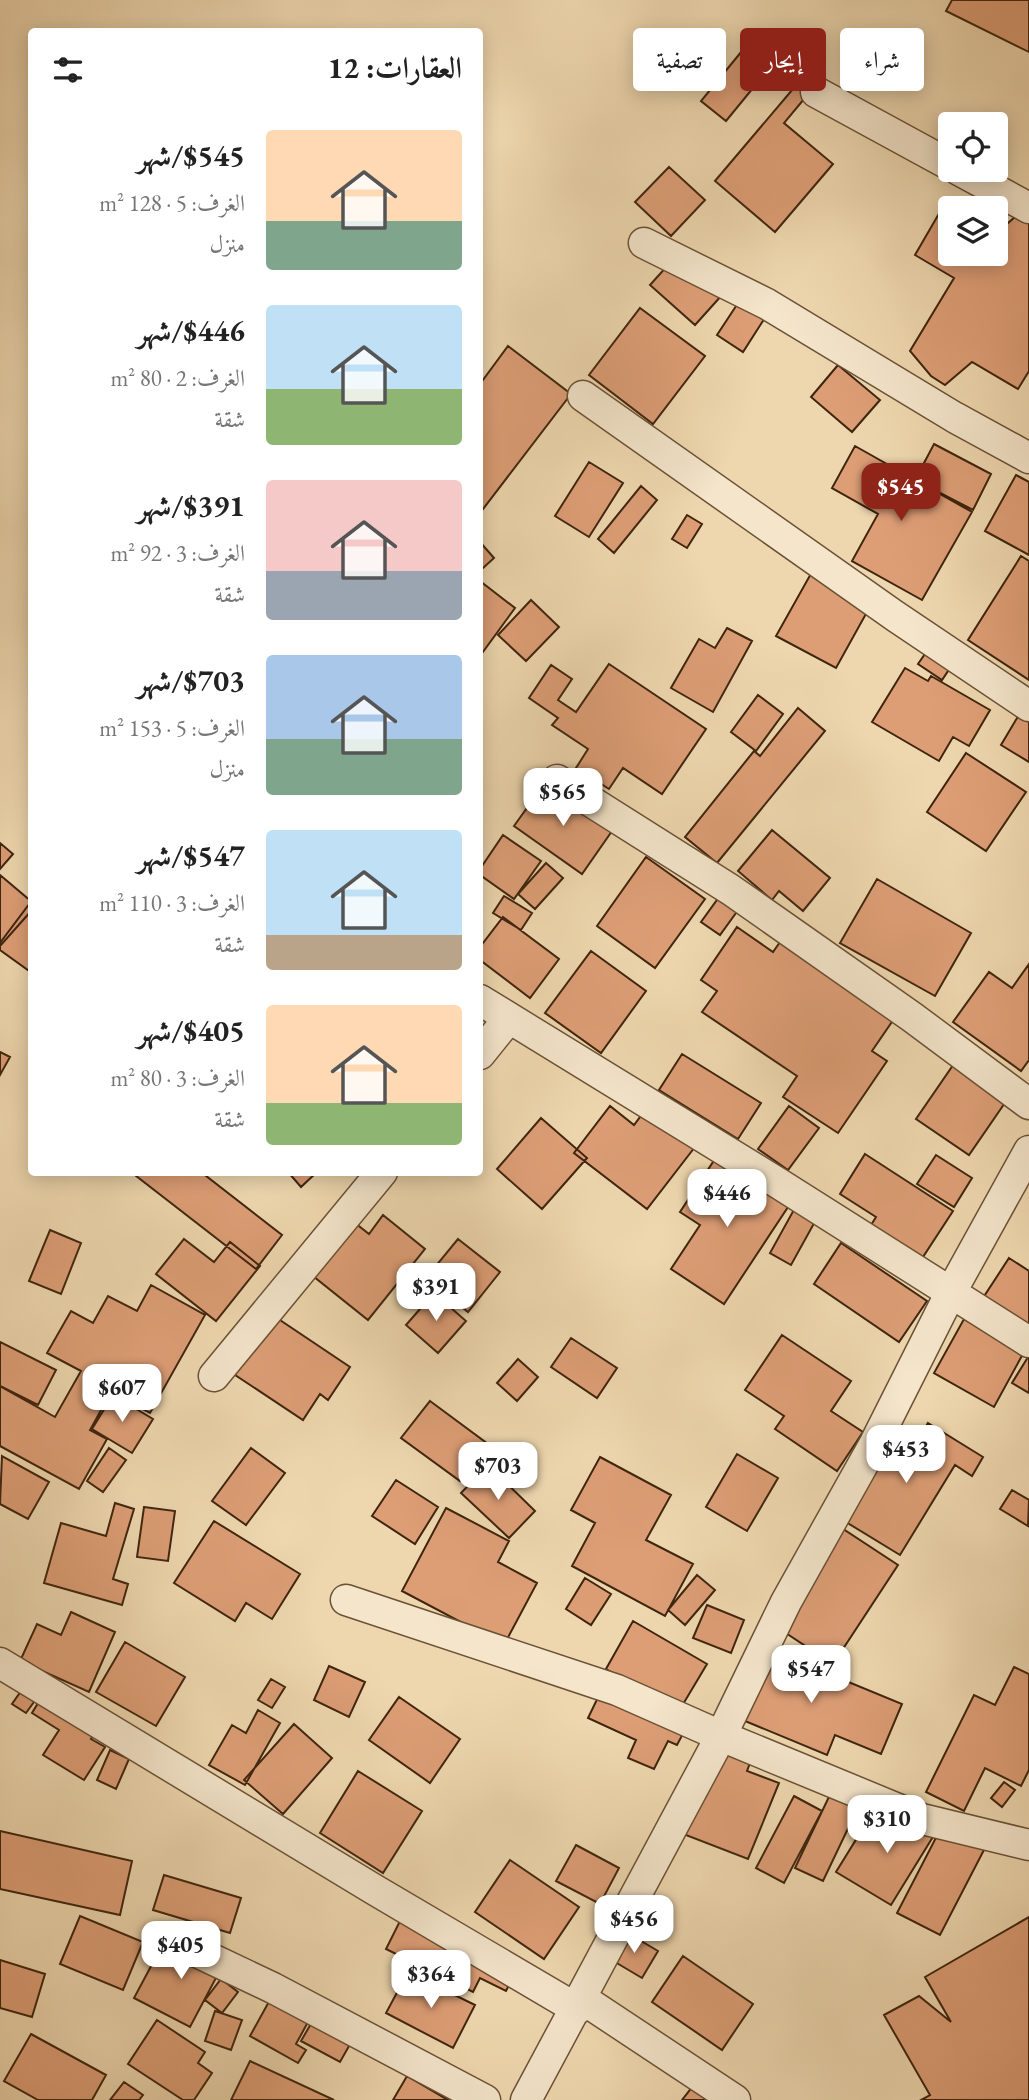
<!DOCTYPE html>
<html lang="ar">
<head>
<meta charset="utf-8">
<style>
	body { margin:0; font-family:"EB Garamond",Amiri,serif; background:#f6f6f6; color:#222; direction:rtl; height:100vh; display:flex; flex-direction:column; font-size:26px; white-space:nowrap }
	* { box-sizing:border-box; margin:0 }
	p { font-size:23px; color:#767676 }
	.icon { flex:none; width:38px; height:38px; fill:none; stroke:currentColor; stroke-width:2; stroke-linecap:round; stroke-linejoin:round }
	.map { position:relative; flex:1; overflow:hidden; direction:ltr }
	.details { position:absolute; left:28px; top:28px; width:455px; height:1148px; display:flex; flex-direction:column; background:#fff; border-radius:7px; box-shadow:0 4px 18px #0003; direction:rtl }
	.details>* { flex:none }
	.top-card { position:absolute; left:504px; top:28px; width:420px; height:63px; direction:rtl; display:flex; gap:14px }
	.tools { position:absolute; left:938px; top:112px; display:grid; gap:14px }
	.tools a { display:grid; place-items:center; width:70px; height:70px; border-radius:7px; background:#fff; box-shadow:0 4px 18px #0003; font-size:35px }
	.price { position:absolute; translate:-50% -60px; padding:0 16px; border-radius:14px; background:#fff; color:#222; font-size:23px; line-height:46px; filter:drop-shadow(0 2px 4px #0008) }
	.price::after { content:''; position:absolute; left:50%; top:42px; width:21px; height:16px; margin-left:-10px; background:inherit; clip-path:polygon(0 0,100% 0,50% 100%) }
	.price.active { background:#8f2418; color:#fff }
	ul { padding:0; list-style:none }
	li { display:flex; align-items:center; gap:21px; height:175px; padding:0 21px }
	li span { display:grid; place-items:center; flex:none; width:196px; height:140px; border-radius:7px; color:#555 }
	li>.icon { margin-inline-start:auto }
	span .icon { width:84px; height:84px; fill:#fffc; stroke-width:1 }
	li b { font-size:30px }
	h2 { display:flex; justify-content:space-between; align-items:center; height:84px; padding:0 21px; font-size:30px }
	.tag { padding:0 24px; border-radius:7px; background:#fff; box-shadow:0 4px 18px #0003; font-size:24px; line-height:63px }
	.tag.active { background:#8f2418; color:#fff }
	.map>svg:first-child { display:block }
	.building { fill:#dd9e76; stroke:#3f250e; stroke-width:2 }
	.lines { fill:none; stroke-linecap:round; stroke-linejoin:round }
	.street-casing { stroke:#6b5236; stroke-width:33 }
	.street { stroke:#f4e5cb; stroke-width:30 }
</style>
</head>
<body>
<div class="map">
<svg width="1029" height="2100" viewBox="0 0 1029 2100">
	<rect width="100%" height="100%" fill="#eed7af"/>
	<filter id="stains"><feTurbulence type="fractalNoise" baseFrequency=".00286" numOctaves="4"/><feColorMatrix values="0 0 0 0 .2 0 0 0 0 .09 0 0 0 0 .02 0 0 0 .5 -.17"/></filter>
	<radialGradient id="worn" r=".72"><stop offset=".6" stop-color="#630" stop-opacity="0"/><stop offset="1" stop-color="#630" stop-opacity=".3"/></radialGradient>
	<!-- building -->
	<path class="building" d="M952,0H1029V52L946,11Z
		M746,46L771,66L726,121L701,101Z
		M798,83L809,93L784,123L833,164L775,232L715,181Z
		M669,167L705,200L671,236L635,202Z
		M948,198L965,208H950V254H996V226L1001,229L1029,205V371L1018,389L972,362L945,385L931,376L910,351L954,278L915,255Z
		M677,255L722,295L695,325L650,285Z
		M742,297L768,313L743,352L717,335Z
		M640,308L705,356L653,424L589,375Z
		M508,346L571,394L480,513V384Z
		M838,365L880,400L852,432L811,397Z
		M934,444L991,474L973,510L915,480Z
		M855,446L972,512L922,600L852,561L878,514L832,488Z
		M589,462L623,483L589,537L555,516Z
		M1016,475L1029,482V555L985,531Z
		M641,486L657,500L614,553L598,539Z
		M687,515L702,524L687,548L672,539Z
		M480,542L494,558L482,569L480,566Z
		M1021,556L1029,561V680L968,640Z
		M813,570L872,603L836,668L776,636Z
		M480,581L515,608L480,656Z
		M531,600L559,627L526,661L498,635Z
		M727,628L752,641L713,712L671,688L699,639L715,648Z
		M934,641L958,656L942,680L918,664Z
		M609,664L706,729L662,794L623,768L609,789L576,768L588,749L552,725L558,718L529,698L551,665L572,679L558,700L576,712Z
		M905,668L928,681L931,676L990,710L969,746L953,737L939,761L872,722Z
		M758,695L783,714L756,751L731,732Z
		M798,708L825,731L717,863L685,837L754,751L760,756Z
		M1023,708L1029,711V762L1001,745Z
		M966,753L1026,792L986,851L927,812Z
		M545,783L612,831L582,874L514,826Z
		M772,830L830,878L803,911L779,891L772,900L738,871Z
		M503,835L541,861L514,899L480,875V869Z
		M0,843L13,854L0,869Z
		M646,857L705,899L655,968L597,926Z
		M546,863L563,878L535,909L518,894Z
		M0,875L32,902V910L0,946Z
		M877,879L971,933L935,996L840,943Z
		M722,893L741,906L720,935L701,922Z
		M504,896L532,913L521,930L493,913Z
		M30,903L32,904V973L0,950V943Z
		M503,917L559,959L530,998L480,960V947Z
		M737,927L773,952L780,942L898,1013L872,1051L887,1061L838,1133L783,1097L797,1076L702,1012L717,991L701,980Z
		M591,951L646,991L601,1053L545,1013Z
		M1029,964V1060L1021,1071L953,1022L989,972L1012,988Z
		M0,1052L10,1057L0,1075Z
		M682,1054L761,1103L738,1139L659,1090Z
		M958,1058L1011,1094L969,1155L916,1119Z
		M649,1105L698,1143L647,1209L574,1153L610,1106L634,1125Z
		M789,1106L819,1128L788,1170L758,1149Z
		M541,1118L587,1158L542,1209L497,1169Z
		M865,1154L953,1211L919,1263L868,1230L876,1217L840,1194Z
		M936,1155L972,1178L954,1207L917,1184Z
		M717,1156L790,1204L724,1304L671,1269L700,1225L680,1212Z
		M131,1172H201L282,1235L256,1269Z
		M288,1172H317L301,1187Z
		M796,1206L817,1218L791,1265L770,1253Z
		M383,1215L425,1249L368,1320L308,1272L350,1219L369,1234Z
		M50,1230L81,1243L61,1294L29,1281Z
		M184,1239L214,1262L230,1242L260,1266L216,1321L156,1274Z
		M458,1239L500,1272L468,1312L426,1278Z
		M841,1243L927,1301L899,1342L814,1284Z
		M1009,1258L1029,1271V1332L981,1301Z
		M151,1285L205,1315L150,1413L111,1392L90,1430L107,1439L79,1489L0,1446V1386L55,1417L81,1371L47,1353L71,1311L93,1323L108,1296L137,1311Z
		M434,1293L466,1321L438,1353L406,1325Z
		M265,1310L350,1367L328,1400L320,1394L303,1420L226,1369Z
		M964,1319L1024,1352L994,1407L934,1373Z
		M782,1335L851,1381L831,1411L863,1432L837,1471L775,1429L784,1416L745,1390Z
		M571,1338L617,1368L597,1398L551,1367Z
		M0,1342L56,1370L38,1405L0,1386Z
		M1028,1357L1029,1358V1393L1012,1383Z
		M518,1359L538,1377L517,1401L497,1383Z
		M113,1395L153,1419L132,1453L92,1429Z
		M430,1401L488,1444L460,1481L401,1438Z
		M928,1423L983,1457L972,1476L955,1465L900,1555L841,1519L899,1425L919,1438Z
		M109,1448L126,1460L103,1492L87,1481Z
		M251,1448L285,1473L246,1525L212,1501Z
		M737,1454L778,1478L747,1531L706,1507Z
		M2,1456L49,1482L28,1519L0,1504Z
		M600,1457L671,1495L646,1540L693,1564L665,1616L572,1566L595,1523L571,1510Z
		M488,1465L535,1511L509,1538L461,1493Z
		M396,1480L438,1507L415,1544L372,1516Z
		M1012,1490L1029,1500L1028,1526L1000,1509Z
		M115,1503L134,1509L113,1579L128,1584L122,1605L44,1583L61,1523L106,1536Z
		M144,1507L175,1511L168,1561L137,1557Z
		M446,1508L509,1541L498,1562L537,1583L504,1645L402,1591Z
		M214,1521L300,1574L272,1619L246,1603L235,1621L174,1583Z
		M831,1521L898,1565L833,1664L766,1620Z
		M697,1575L715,1590L685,1625L668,1610Z
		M585,1578L611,1594L591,1625L566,1609Z
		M707,1605L744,1620L731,1653L693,1638Z
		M71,1612L115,1632L89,1692L20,1661L37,1624L61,1635Z
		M633,1621L707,1664L679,1711L606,1669Z
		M125,1642L185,1677L156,1726L96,1692Z
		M766,1648L902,1704L881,1754L835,1735L827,1755L721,1711Z
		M329,1666L365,1682L349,1717L314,1700Z
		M1014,1667L1029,1674V1770L1021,1786L985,1768L964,1811L926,1792L974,1695L995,1705Z
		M33,1674L47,1684L26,1713L12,1704Z
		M271,1679L285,1687L272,1708L258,1700Z
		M49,1685L104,1719L91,1739L105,1747L84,1780L43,1755L59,1730L32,1713Z
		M603,1687L687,1726L677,1745L668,1741L654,1769L628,1758L636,1740L588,1718Z
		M399,1697L460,1739L430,1783L369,1740Z
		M258,1710L280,1723L245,1785L209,1765L232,1725L246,1733Z
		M294,1724L332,1758L283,1814L244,1780Z
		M717,1735L755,1750L747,1771L779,1783L748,1859L678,1832Z
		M110,1750L129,1759L116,1789L97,1780Z
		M358,1771L422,1811L383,1873L320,1833Z
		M836,1782L864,1795L823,1881L795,1868Z
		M1004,1782L1015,1790L1002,1807L991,1798Z
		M794,1796L822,1811L784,1883L756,1868Z
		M910,1809L939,1827L891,1905L836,1872L870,1817L895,1833Z
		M942,1826L985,1848L940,1935L897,1913Z
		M0,1831L132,1861L120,1915L0,1889Z
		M576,1845L619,1868L600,1904L556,1881Z
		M510,1860L579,1907L544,1959L475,1912Z
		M164,1875L241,1898L230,1933L153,1910Z
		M406,1909L519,1965L506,1991L480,1978L473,1992L386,1949Z
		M80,1916L143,1942L123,1990L60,1964Z
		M1029,1917V2100H921L930,2095L884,2015L919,1996L951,2022L925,1977Z
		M626,1932L658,1951L642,1978L610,1959Z
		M183,1936L226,1959L190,2027L134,1998L157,1955L169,1962Z
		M683,1956L753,2004L722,2050L652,2002Z
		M0,1960L45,1974L32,2017L0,2008Z
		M408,1972L475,2005L453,2048L386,2013Z
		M221,1979L238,1992L222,2013L205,2000Z
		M276,1989L314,2011L296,2044L306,2050L298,2063L250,2036Z
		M320,2008L353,2039L340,2062L301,2041Z
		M215,2011L242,2020L231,2050L205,2041Z
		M157,2020L205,2052L198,2063L212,2073L194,2100H183L128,2064Z
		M31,2034L106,2075L92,2100H38L4,2081Z
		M250,2061L334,2100H231Z
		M407,2076L448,2100H393Z
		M700,2077L709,2100H682Z
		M124,2082L143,2095L139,2100H110Z"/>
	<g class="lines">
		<!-- street casing -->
		<g class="street-casing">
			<path id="street" d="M816,92L950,165
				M959,170L1029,208
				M644,243L767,304L954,417L1029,458
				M583,396L895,616L1029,706
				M557,780L731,890L912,1017L1029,1104
				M480,1000L778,1183L1029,1342
				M480,1054L509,1018
				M214,1376L382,1172
				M346,1600L617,1690L721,1736L922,1819L1029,1845
				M0,1663L375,1890L577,2009
				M170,1944L195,1951L273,1988L485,2100
				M581,1998L735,2100
				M526,2100L721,1736L786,1602L875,1443L951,1292L1029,1151"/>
		</g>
		<!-- street -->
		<use href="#street" class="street"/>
	</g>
	<rect width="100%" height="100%" filter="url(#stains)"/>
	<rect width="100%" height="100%" fill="url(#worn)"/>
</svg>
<div class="tools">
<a><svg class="icon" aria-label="locate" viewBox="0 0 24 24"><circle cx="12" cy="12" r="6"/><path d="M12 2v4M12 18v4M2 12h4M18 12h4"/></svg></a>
<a><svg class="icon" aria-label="layers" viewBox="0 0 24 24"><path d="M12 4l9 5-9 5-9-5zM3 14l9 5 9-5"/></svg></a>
</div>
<b class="price active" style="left:901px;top:523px">$545</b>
<b class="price" style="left:563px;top:828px">$565</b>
<b class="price" style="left:727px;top:1229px">$446</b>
<b class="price" style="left:436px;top:1323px">$391</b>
<b class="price" style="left:122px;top:1424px">$607</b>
<b class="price" style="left:906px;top:1485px">$453</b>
<b class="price" style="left:498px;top:1502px">$703</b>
<b class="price" style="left:811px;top:1705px">$547</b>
<b class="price" style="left:887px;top:1855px">$310</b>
<b class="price" style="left:634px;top:1955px">$456</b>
<b class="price" style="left:181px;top:1981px">$405</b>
<b class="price" style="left:431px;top:2010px">$364</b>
<div class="top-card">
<a class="tag">شراء</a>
<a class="tag active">إيجار</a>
<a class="tag">تصفية</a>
</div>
<section class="details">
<h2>العقارات: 12<svg class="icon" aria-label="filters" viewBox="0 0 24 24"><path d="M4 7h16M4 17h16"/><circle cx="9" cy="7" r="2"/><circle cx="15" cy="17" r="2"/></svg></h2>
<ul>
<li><span style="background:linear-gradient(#ffd9b3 65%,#7fa58c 0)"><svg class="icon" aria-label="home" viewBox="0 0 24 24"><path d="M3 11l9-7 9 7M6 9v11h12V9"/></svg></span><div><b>$545/شهر</b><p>الغرف: 5 · 128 m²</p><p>منزل</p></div></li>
<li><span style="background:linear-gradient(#bfe0f5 60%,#8fb573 0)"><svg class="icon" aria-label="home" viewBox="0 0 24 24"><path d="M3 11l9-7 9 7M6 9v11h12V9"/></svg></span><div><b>$446/شهر</b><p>الغرف: 2 · 80 m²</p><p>شقة</p></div></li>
<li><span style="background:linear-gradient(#f6c9c9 65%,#9aa5b1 0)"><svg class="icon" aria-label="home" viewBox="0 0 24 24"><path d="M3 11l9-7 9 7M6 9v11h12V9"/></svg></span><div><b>$391/شهر</b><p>الغرف: 3 · 92 m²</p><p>شقة</p></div></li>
<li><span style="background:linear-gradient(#a9c7e8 60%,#7fa58c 0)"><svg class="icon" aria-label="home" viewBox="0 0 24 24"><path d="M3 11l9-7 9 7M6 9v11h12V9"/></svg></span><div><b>$703/شهر</b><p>الغرف: 5 · 153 m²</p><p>منزل</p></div></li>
<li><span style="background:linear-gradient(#bfe0f5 75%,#b9a48a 0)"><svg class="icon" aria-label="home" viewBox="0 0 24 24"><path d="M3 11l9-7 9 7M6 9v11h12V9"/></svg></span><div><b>$547/شهر</b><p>الغرف: 3 · 110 m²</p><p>شقة</p></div></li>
<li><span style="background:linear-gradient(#ffd9b3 70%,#8fb573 0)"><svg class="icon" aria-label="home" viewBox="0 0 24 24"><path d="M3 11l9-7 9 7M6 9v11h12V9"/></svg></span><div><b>$405/شهر</b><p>الغرف: 3 · 80 m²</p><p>شقة</p></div></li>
</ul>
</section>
</div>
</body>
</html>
